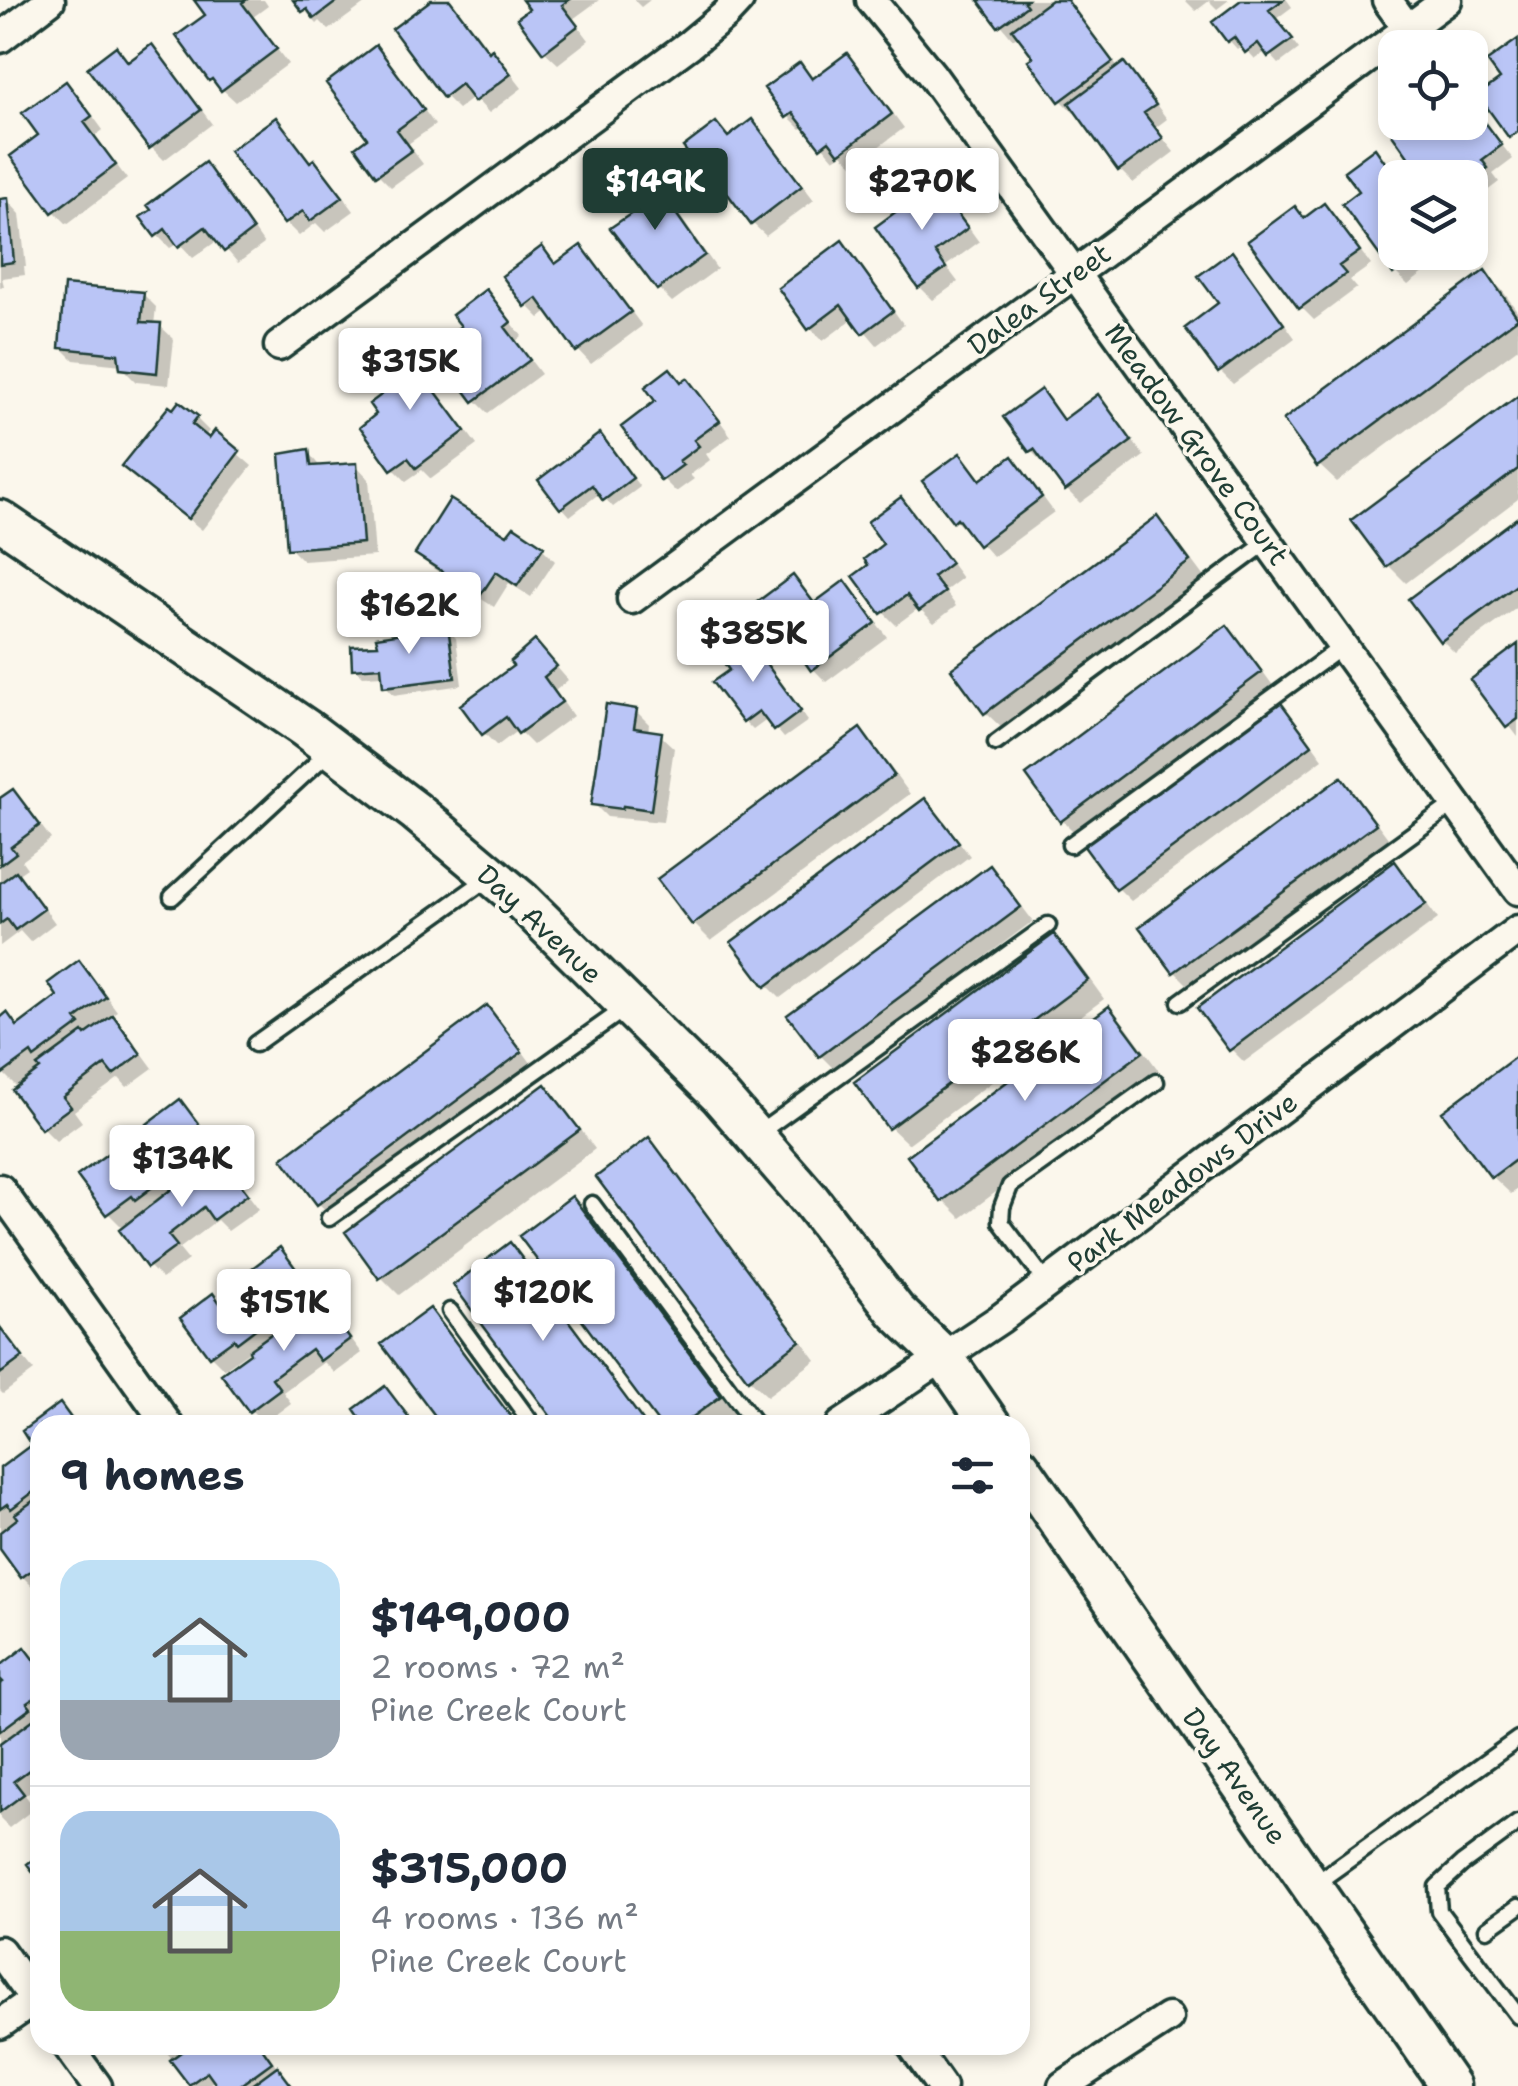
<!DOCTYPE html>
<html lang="en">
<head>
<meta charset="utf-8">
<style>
	body { margin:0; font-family:"Shantell Sans",sans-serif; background:#f6f6f7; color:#1f2937; height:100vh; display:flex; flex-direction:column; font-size:38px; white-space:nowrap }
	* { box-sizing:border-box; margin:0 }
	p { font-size:32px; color:#747a83 }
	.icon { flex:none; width:55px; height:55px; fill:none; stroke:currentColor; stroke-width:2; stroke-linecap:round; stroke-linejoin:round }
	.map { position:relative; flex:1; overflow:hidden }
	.panel { position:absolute; left:30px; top:1415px; width:1000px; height:640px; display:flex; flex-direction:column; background:#fff; border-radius:30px; box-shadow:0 5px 15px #0003 }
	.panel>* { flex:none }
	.fabs { position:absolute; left:1378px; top:30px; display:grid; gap:20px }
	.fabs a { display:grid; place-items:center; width:110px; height:110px; border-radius:20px; background:#fff; box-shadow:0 5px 15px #0003; font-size:50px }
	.price { position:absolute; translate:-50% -85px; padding:0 22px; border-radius:10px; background:#fff; color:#222; font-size:32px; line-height:65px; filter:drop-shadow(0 2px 5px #0008) }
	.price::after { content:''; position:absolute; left:50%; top:60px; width:30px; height:22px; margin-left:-15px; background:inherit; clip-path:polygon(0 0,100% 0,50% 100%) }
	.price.selected { background:#1f3d34; color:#fff }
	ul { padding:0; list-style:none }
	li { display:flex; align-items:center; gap:30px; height:250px; padding:0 30px }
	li+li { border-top:2px solid #e0e1e3 }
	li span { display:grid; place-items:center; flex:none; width:280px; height:200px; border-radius:30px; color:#555 }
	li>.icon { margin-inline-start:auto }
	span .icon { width:120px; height:120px; fill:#fffc; stroke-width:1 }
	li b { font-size:42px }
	h2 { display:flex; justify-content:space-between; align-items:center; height:120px; padding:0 30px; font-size:42px }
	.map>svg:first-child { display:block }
	.shadow { fill:#0003 }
	.building { fill:#bac5f6; stroke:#1f3d34; stroke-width:2.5 }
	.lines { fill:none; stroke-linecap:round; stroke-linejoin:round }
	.lane-casing { stroke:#1f3d34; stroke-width:21 }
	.street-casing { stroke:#1f3d34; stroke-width:35 }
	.secondary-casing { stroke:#1f3d34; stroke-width:45 }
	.lane { stroke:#fbf7ec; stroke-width:14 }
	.street { stroke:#fbf7ec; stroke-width:28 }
	.secondary { stroke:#fbf7ec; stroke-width:38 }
	.labels { text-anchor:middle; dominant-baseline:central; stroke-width:8; stroke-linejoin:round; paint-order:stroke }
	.street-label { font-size:28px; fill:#1f3d34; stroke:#fbf7ec }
</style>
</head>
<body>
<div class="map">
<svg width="1518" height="2086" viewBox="0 0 1518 2086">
	<rect width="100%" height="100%" fill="#fbf7ec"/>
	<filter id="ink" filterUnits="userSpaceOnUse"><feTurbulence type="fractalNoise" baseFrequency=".01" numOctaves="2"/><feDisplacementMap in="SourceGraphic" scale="20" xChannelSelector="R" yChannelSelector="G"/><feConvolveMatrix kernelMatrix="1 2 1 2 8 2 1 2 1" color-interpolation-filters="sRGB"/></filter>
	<g filter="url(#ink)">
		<!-- shadow -->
		<path class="shadow" d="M197,0H264L268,6L253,17L288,64L236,102L211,79L208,16Z
			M296,0H370L329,30L320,21L317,24Z
			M435,0H449L456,7L491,54L505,66L522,88L489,113L474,97L458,109L445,96Z
			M525,0H599L573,19L589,40L558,64L544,51L532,10Z
			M634,0H650L641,7Z
			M981,0H1066L1119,69L1124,66L1137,79L1167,119L1155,128L1174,152L1133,183L1120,170L1077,110L1074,113L1061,100L1036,57L1019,34L1013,39Z
			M1185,0H1229L1217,9L1209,1L1196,11Z
			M1245,0H1287L1292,7L1276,19L1299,49L1279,64L1267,51L1255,59L1242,45L1237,49L1229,40Z
			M152,48L165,61L212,124L164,160L151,147L116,50L130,64Z
			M376,48L389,61L435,125L408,144L423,164L391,187L378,174L359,148L371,139Z
			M847,56L860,69L904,128L854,165L842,154L834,159L806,126L801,129L788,116L800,66L814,81Z
			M66,84L79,97L103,130L95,136L127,179L67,224L54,211L41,135Z
			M1470,105L1513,159L1493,174L1499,182L1470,204Z
			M276,120L289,133L312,164L314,162L327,175L354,211L325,232L316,223L299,236L286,223Z
			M752,123L765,136L814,200L766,236L752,223L722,182L719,185L706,172L729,139Z
			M1375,152L1397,178H1395V252H1451L1408,285L1395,272L1363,191Z
			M205,165L218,178L264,244L238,263L218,240L193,258L179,243L170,248L157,235Z
			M647,175L660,188L717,269L672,302L659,289L614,229L635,213Z
			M934,186L948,199L979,242L946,266L958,282L933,300L920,287L878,228Z
			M7,200L20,214L26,267H24L25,275L2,278L4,286L0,287V201Z
			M1324,206L1337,219L1371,265L1350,280L1357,288L1314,320L1301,307L1305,220Z
			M842,244L855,257L904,325L877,345L854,318L823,341L810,328Z
			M581,248L594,261L642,326L591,364L578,350L549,311L540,318L527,305L542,250L557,266Z
			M1231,254L1244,267L1295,338L1233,384L1220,371Z
			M1484,273L1502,290L1518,312V348L1337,482L1319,465Z
			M486,293L499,306L522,336L516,341L541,374L488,413L475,400L464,327Z
			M143,294L156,307L154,325L160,326L174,339L169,385L136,382L122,368V365L74,360L61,347Z
			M410,343L444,384L436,390L477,445L431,479L422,470L406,481L393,468L380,415L397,386Z
			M687,381L700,394L731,436L706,454L710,460L690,475L694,479L676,492L663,479L625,427Z
			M1040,392L1065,422L1097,398L1110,411L1144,456L1080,503L1067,490L1046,462L1044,464L1031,451Z
			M1518,400V499L1406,583L1388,565Z
			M196,418L209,431L204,437L209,441L215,434L252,466L202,530L137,479Z
			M608,445L640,487L613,507L600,493L570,516L562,507Z
			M308,452L321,468L356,465L369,479L375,556L303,561L290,548Z
			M960,456L982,482L1012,460L1025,473L1054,512L993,557L970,531L968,533L955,520Z
			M901,500L914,513L962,578L945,591L956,606L934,623L919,608L896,625L883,612L871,565L887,545Z
			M1157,520L1174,537L1206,580L1004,730L986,713L954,670Z
			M1518,520V607L1455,653L1442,640Z
			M508,539L542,548L555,561L531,597L509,583L494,607L431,567L418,554Z
			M793,578L816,605L844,584L857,597L887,637L826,682L796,651Z
			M447,629L456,638L462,685L394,695L386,686L384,675L363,676L354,667L381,647Z
			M1227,629L1244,646L1277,691L1080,838L1062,820Z
			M751,644L808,721L784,738L768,719L753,730L745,722L732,671Z
			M1518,647V737L1474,680Z
			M548,657L568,680L555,691L573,716L533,745L518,730L497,746L484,733Z
			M1278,703L1291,716L1323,759L1131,901L1118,888Z
			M636,711L649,724L648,733L660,735L674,748L663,822L607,817L594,804Z
			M859,731L877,749L910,794L711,941L694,924L661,879Z
			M1341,781L1358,798L1391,842L1192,989L1175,972L1143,928Z
			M13,792L26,805L51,839L22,861L27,868L17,875L29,887L55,923L30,942L20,931L0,946V801Z
			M925,801L938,814L970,856L780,998L767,985Z
			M1395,865L1408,878L1438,919L1244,1062L1231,1049Z
			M990,868L1003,881L1033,921L834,1069L821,1056L791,1016Z
			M1054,937L1072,955L1104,999L908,1144L890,1127Z
			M78,964L92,977L117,1011L110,1016L126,1031L153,1068L127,1087L119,1078L74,1111L82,1122L56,1141L43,1128L15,1090L18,1088L0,1070V1021L7,1016L18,1027L61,996Z
			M487,1009L504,1026L537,1071L336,1220L318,1203Z
			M1109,1009L1127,1027L1159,1071L961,1218L943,1200L911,1157Z
			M1518,1059V1189L1511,1194L1493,1177L1445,1113Z
			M545,1087L562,1104L595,1149L399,1295L381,1277L348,1233Z
			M180,1103L193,1116L220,1152L196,1170L199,1174L219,1160L232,1173L259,1209L228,1231L217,1220L179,1249L188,1260L162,1279L149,1266L124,1229L108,1213L115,1151L128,1164L161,1139Z
			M649,1141L666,1158L816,1360L767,1396L749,1379Z
			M572,1199L589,1217L736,1415L723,1425H663Z
			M510,1246L527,1263L647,1425H561Z
			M280,1251L293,1264L320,1303L335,1317L362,1353L335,1373L324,1362L283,1392L291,1403L264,1423L251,1410L252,1354L249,1351L224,1369L211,1356L184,1318L213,1297L224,1308L262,1279Z
			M430,1311L447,1329L519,1425H445Z
			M0,1329L34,1371L3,1394L0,1391Z
			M59,1407L76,1425H40V1587L36,1590L23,1577L0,1545V1471L35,1445L25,1432Z
			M25,1651L40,1666V1784L25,1795L35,1808L9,1828L0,1819V1687L6,1683L0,1675V1669Z
			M161,2045H260L292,2086H221L216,2079L207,2086H193Z"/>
		<!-- building -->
		<path class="building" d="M194,0H246L242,3L277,49L221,91L212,79L209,81L176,36L205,15Z
			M293,0H339L314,19L307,9L302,12Z
			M431,0H450L489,52L492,49L511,74L474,102L461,84L443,98L392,29Z
			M522,0H569L562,5L578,26L543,53L517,18L529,9Z
			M978,0H1027L1024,2L1027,6L998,27Z
			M1051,0H1067L1113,62L1059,102L1028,60L1033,57L1012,29Z
			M1241,0H1283L1269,10L1293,39L1268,57L1258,43L1245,53L1234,37L1227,42L1212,22Z
			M1518,39V131L1509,138L1478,95L1500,79L1487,61Z
			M152,44L201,110L149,149L87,68L116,46L128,62Z
			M376,45L424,110L397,130L412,150L376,176L355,147L367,138L326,83Z
			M847,53L892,114L839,154L829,141L820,148L793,113L786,118L764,88L800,62L812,79Z
			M1124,62L1156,105L1144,113L1163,138L1118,171L1069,103Z
			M66,81L92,116L84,122L116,165L52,213L10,156L38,135L22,113Z
			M1470,102L1502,145L1482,160L1488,168L1470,182V178H1423L1392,134L1407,122H1470Z
			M276,117L310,162L314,159L343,197L310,221L303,211L284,224L229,151Z
			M752,119L802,186L751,225L709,169L704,174L683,147L716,122L728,137Z
			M1375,148L1396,178L1395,252H1421L1393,274L1342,204L1359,191L1344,171Z
			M205,162L253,230L224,252L205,227L178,247L165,229L155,237L140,217L151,210L147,205Z
			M647,172L705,255L657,290L610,228L632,213L618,193Z
			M935,183L968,228L935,252L946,268L918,288L875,227Z
			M8,198L14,262L0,264V199Z
			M1324,203L1360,251L1339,266L1346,274L1299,309L1248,241L1295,206L1304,218Z
			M842,240L893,311L862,334L841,305L808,330L778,288Z
			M581,245L631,312L576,352L537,298L525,307L502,276L542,246L555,264Z
			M1232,251L1284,324L1218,373L1185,328L1218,303L1198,276Z
			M1485,270L1518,318L1317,467L1283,420Z
			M64,285L144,292L141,322L161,323L157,373L120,369L118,354L59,348Z
			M486,289L511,322L505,327L530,360L473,402L433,348L461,326L452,315Z
			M411,340L432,369L424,376L465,431L416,468L408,458L391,470L360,427L376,414L369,404L393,386L378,365Z
			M670,368L681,382L687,378L720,421L694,440L699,446L679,461L683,465L661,481L621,427L655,401L645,387Z
			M1041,389L1063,420L1098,394L1132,441L1065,491L1034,449L1029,452L1003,417Z
			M1518,396V469L1386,567L1351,520Z
			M179,401L198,416L192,424L209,438L215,430L240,451L188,519L121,466L169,406L173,409Z
			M600,433L633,478L603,501L592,485L560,509L538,480Z
			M309,449L311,466L357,463L363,543L287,549L280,454Z
			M960,453L980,480L1012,456L1042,497L978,546L957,518L953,522L922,481Z
			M901,497L951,563L933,577L945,592L919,611L907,595L881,614L853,576L868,565L864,559L883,544L867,522Z
			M450,499L507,535L514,526L544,546L517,586L496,572L480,596L415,554Z
			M1157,516L1190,561L984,714L951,669Z
			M1518,517V584L1440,642L1408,599Z
			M793,575L814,603L845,580L876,623L811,671L797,651L794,652L757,602Z
			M1227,625L1262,672L1060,822L1026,775Z
			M448,626L455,678L383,687L381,667L352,669L351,646L378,645L376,637Z
			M743,632L801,711L774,731L759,711L743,723L712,682L729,670L716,652Z
			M535,640L557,666L544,677L562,702L518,734L506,717L482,735L460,705L513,666L510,662Z
			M1518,644V719L1506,728L1470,680Z
			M1279,700L1312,745L1116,890L1083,845Z
			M606,704L637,709L634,728L662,732L651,810L623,806L622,809L591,805Z
			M860,728L894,775L692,925L657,879Z
			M1341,777L1376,824L1173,973L1139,927Z
			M13,789L40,825L11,847L16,853L0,865V798Z
			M925,798L959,842L765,987L731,942Z
			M1395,861L1426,904L1229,1051L1197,1008Z
			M990,865L1021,907L819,1057L787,1015Z
			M16,871L44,909L15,930L7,919L0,924V883Z
			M1054,934L1088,980L888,1129L854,1082Z
			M79,960L106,997L76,1019L80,1024L34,1058L31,1053L1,1075L0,1018L7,1012L17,1026L57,996L48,983Z
			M487,1005L522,1052L317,1205L282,1158Z
			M1109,1006L1143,1052L941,1202L907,1156Z
			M113,1015L141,1054L113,1075L105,1065L63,1097L71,1107L41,1129L12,1090L40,1069L37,1066L83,1032L85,1035Z
			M1518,1055V1158L1491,1178L1442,1112Z
			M545,1084L580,1130L379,1279L345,1232Z
			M180,1099L209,1138L186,1156L190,1159L135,1200L132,1196L106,1215L77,1176L115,1148L126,1162L157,1139L147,1124Z
			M649,1137L800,1341L748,1380L596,1177Z
			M219,1156L248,1194L213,1220L204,1207L168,1235L177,1246L147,1268L119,1230L187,1177L189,1179Z
			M572,1196L721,1396L682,1425H660L519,1236Z
			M510,1242L646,1425H557L453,1285Z
			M280,1247L310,1288L237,1343L234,1339L209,1357L180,1318L213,1293L222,1306L258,1279L251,1269Z
			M322,1301L350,1339L320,1361L311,1349L272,1378L280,1389L249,1412L221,1374L250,1353L249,1350L293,1318L295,1321Z
			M430,1308L517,1425H442L381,1344Z
			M0,1327L23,1357L0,1374Z
			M385,1386L414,1424L412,1425H359L363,1422L354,1409Z
			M60,1403L76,1425H40V1487L11,1509L7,1504L0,1509V1468L31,1445L22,1431Z
			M40,1496V1564L21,1578L0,1549V1532L18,1518L15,1514Z
			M25,1647L40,1667V1694L27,1703L31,1708L0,1731V1684L3,1682L0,1679V1666Z
			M34,1719L37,1723L40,1721V1762L14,1781L24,1794L0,1812V1744Z
			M40,1854V1881L27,1864Z
			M187,2045H260L272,2062L239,2086H217L207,2072L189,2085L170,2060L188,2047Z
			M277,2066L292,2086H250Z"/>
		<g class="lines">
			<!-- lane casing -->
			<g class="lane-casing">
				<path id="lane" d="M996,743L1267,542
					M1070,845L1343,646
					M172,897L332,749
					M1180,1002L1455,803
					M255,1044L491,876
					M755,1136L1048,925
					M592,1204L756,1425
					M329,1218L627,1007
					M1047,1283L1001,1222L1002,1207L1010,1186L1156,1082
					M450,1311L533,1425
					M1518,1823L1462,1864L1437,1887L1439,1911L1518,2016
					M1312,1886L1518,1739
					M1487,1929L1518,1907"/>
			</g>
			<!-- street casing -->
			<g class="street-casing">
				<path id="street" d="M871,0L931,74L1518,890
					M1387,0L1408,29
					M0,38L50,0
					M279,346L690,44L725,15L739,0
					M632,599L1447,0
					M0,1189L168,1425
					M841,1425L1000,1319L1518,930
					M0,1951L40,2007
					M0,2024L40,1996
					M67,2045L97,2086
					M912,2045L941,2086
					M1063,2086L1168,2018"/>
			</g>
			<!-- secondary casing -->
			<g class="secondary-casing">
				<path id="secondary" d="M0,520L305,728L415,811L522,901L720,1096L811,1201L896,1311L944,1357L991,1425
					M1020,1466L1450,2086"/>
			</g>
			<!-- lane -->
			<use href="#lane" class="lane"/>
			<!-- street -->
			<use href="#street" class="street"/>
			<!-- secondary -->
			<use href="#secondary" class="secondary"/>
		</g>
	</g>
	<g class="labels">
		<!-- street labels -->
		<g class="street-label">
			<text transform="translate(1039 299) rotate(-36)">Dalea Street</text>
			<text transform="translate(1197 444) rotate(54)">Meadow Grove Court</text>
			<text transform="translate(540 924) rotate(43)">Day Avenue</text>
			<text transform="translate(1182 1182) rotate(-37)">Park Meadows Drive</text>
			<text transform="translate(1235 1776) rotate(55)">Day Avenue</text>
		</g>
	</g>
</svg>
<div class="fabs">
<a><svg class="icon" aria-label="locate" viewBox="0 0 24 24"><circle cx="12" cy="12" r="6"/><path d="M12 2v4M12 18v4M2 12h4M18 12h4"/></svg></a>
<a><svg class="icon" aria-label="layers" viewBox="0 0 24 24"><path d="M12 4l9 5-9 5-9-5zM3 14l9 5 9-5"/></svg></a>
</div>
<b class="price selected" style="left:655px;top:233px">$149K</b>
<b class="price" style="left:922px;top:233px">$270K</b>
<b class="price" style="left:410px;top:413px">$315K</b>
<b class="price" style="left:409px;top:657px">$162K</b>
<b class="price" style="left:753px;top:685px">$385K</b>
<b class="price" style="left:1025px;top:1104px">$286K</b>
<b class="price" style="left:182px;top:1210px">$134K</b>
<b class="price" style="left:543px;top:1344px">$120K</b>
<b class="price" style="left:284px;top:1354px">$151K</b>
<section class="panel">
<h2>9 homes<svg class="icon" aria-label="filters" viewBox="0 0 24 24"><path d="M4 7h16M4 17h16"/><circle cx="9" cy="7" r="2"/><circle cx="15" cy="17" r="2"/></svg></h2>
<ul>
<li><span style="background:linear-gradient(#bfe0f5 70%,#9aa5b1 0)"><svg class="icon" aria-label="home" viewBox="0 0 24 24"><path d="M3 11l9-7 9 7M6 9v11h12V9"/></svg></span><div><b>$149,000</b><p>2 rooms · 72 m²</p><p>Pine Creek Court</p></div></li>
<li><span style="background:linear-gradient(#a9c7e8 60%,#8fb573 0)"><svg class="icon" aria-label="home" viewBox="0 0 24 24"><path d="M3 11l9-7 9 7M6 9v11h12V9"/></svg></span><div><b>$315,000</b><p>4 rooms · 136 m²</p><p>Pine Creek Court</p></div></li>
</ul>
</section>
</div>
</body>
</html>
